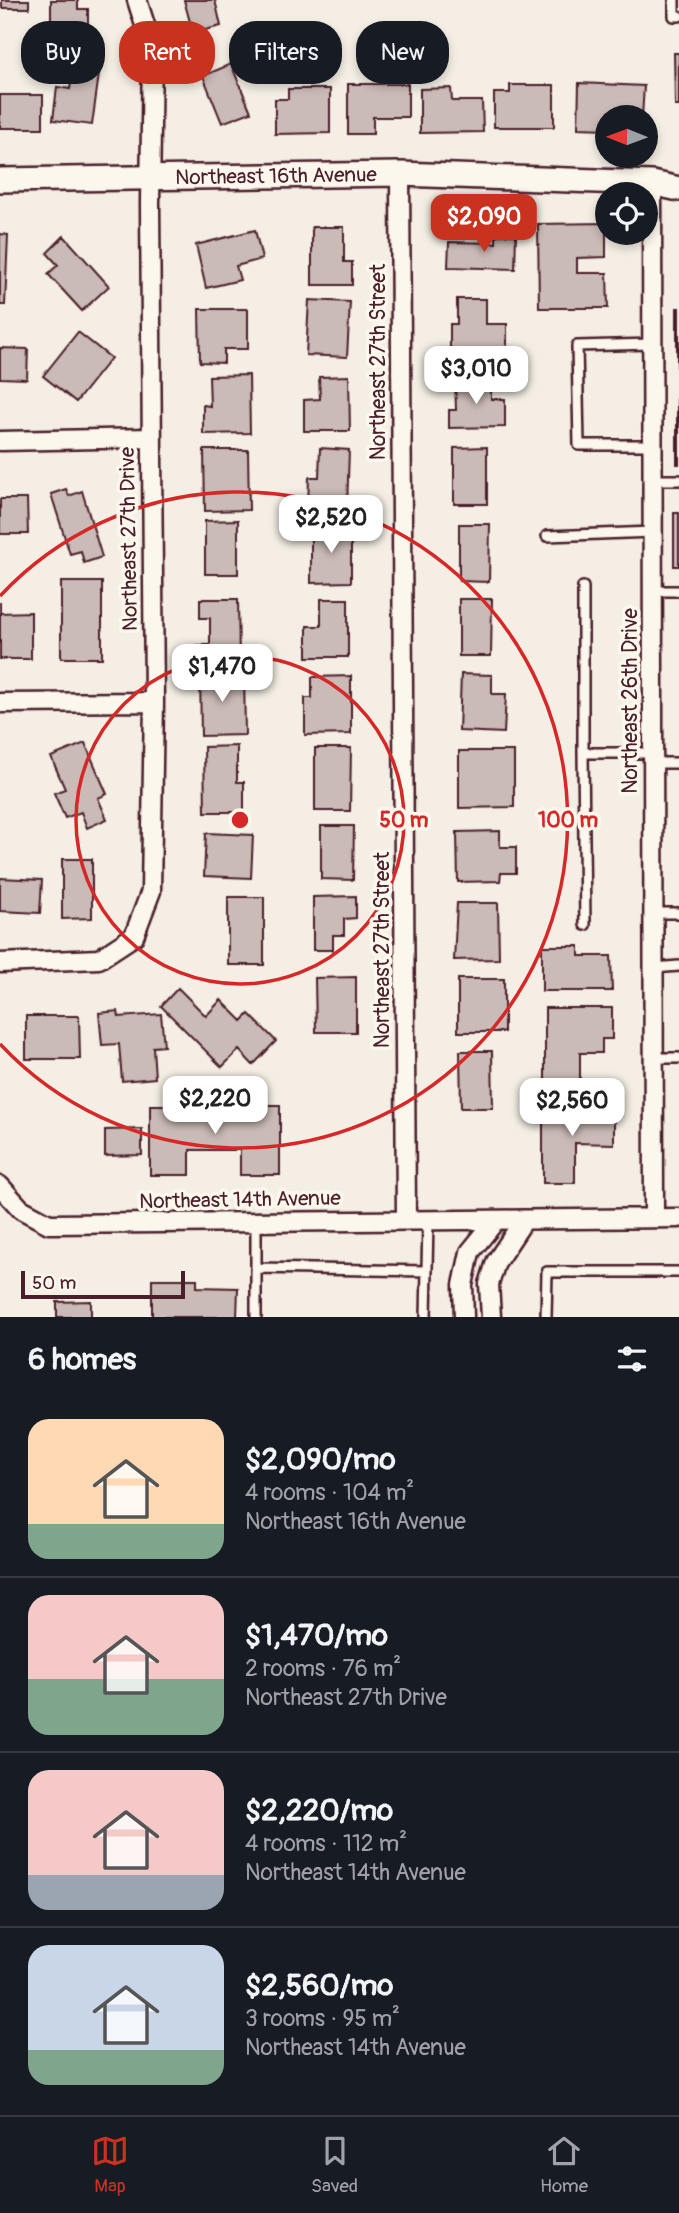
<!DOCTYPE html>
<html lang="en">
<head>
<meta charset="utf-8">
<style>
	body { margin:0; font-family:Pangolin,sans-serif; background:#242831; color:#f1f3f6; height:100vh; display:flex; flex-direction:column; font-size:26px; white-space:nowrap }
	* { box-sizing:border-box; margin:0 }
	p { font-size:23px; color:#9ea1a6 }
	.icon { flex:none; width:38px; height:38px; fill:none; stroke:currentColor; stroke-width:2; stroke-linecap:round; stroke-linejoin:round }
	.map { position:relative; height:1317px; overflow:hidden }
	.sheet { display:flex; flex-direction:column; background:#171b24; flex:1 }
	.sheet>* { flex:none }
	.top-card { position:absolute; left:21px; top:21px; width:637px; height:63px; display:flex; gap:14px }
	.needle { width:46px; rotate:271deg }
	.buttons { position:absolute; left:595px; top:105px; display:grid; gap:14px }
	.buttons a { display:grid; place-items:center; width:63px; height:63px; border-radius:50%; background:#171b24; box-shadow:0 4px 10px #0003; font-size:35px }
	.scale { position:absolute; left:21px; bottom:18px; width:164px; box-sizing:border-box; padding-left:7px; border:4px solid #4a1f2b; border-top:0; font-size:19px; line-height:24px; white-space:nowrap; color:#4a1f2b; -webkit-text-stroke:5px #fbf7ec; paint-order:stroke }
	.price { position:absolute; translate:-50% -60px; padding:0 16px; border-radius:14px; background:#fff; color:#222; font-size:23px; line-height:46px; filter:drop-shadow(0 2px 4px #0008) }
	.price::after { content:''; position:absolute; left:50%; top:42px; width:21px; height:16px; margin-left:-10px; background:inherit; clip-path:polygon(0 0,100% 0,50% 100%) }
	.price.selected { background:#c8321e; color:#fff }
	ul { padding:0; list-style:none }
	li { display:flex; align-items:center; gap:21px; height:175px; padding:0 28px }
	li+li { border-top:2px solid #363941 }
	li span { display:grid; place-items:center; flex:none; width:196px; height:140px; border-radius:21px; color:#555 }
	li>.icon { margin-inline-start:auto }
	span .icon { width:84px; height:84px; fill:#fffc; stroke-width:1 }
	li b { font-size:30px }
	h2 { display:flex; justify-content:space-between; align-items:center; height:84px; padding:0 28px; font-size:30px }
	.tag { padding:0 24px; border-radius:28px; background:#171b24; box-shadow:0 4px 10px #0003; font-size:24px; line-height:63px }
	.tag.selected { background:#c8321e; color:#fff }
	.menu { display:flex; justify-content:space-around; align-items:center; height:98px; border-top:2px solid #363941; background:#171b24; font-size:19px; color:#9ea1a6 }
	.menu a { display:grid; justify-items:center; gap:4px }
	.menu .selected { color:#c8321e }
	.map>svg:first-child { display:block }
	.building { fill:#cabbb6; stroke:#4a1f2b; stroke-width:2 }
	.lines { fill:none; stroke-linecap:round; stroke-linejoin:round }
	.service-casing { stroke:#4a1f2b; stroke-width:14 }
	.minor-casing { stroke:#4a1f2b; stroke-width:23 }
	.tertiary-casing { stroke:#4a1f2b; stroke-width:28 }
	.service { stroke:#fbf7ec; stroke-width:9 }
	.minor { stroke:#fbf7ec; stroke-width:18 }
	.tertiary { stroke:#fbf7ec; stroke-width:23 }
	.ring { fill:none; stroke:#d62828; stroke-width:3.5 }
	.labels { text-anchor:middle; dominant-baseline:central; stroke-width:7; stroke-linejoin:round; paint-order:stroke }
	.street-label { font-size:21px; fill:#4a1f2b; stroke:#fbf7ec }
	.centre { fill:#d62828; stroke:#fbf7ec; stroke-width:3.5 }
	.ring-label { font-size:21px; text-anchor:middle; font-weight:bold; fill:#d62828; stroke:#fbf7ec; stroke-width:7; stroke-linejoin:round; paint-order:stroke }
</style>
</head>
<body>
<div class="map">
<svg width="679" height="1317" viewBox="0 0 679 1317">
	<rect width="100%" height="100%" fill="#f4eee4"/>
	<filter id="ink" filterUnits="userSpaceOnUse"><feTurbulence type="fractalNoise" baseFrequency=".0143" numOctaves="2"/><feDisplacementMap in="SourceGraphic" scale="14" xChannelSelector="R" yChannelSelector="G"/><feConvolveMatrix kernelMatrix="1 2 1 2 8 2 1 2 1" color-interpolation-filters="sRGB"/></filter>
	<g filter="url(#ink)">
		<!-- building -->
		<path class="building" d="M2,0H29V8H2Z
			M51,0H78V9H88V28L51,27Z
			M184,0H215L221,26L193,33Z
			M674,53H679V106H675Z
			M74,63L100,67L92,125L53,120L57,87L70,89Z
			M231,64L251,112L222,123L203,76Z
			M579,83L644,86L642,117H607V129L578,128Z
			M348,84H408V117H373V134H348Z
			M510,85H554V127H494V93H510Z
			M451,88L452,101H482L483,132L420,133V89Z
			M288,89H330V133L275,134V99H288Z
			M0,95H43V128H0Z
			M606,223V257L577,258V273H607L608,308H539L538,224Z
			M312,227H344V262H352V285H312Z
			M255,230L262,259L236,266L240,280L206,288L196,245Z
			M0,234L8,235L5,305H0Z
			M496,235H516L515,269L448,267L449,242L496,243Z
			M64,236L109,286L82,311L48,274L58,265L47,253Z
			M457,299H486V324H507V356H450V324H457Z
			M309,300L350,302L347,357L306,355Z
			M677,308H679V464H677Z
			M199,309H248V349H224V363L200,362Z
			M78,332L111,358L76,402L43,376Z
			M0,348L28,349L27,379L0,378Z
			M249,375L250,433L203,434V405L210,406L209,376Z
			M349,376L350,431H304V400L320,399L319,377Z
			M455,379H491V399H505V427L449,428V410H456Z
			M487,447V504H454V448Z
			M320,448L349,450L347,508L308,506L309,477H319Z
			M204,450H248L249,510L205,511Z
			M66,489L69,496L82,491L102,557L84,563L81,551L70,554L51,494Z
			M0,499H27L28,534H0Z
			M674,513H679V566H674Z
			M238,520V574H205V521Z
			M459,524H490L489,582L459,581Z
			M311,528H351V582L311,583Z
			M61,582H102V658H61Z
			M200,599H238L239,661H196V645H210V618H200Z
			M321,599H348V657H307V626H321Z
			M459,599H492L491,656H459Z
			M0,602V613L31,612V659H0Z
			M200,672H244L245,735L201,736Z
			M461,674L492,675V694H506L504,733L459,731Z
			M351,676V734L305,735V698H312V677Z
			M85,743L107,794L98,798L107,819L87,828L81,812L65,818L54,793L65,789L51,757Z
			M237,746V782H244V812H205L204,747Z
			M315,748H351L350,811H315Z
			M459,751H514V807L459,808Z
			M321,826H354L353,880L321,879Z
			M500,831V847H516V873H501L500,881L458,882L457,832Z
			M206,833L253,835L251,878L204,876Z
			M62,859H92V918L62,919Z
			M0,878L42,880L40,913L0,911Z
			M356,896V918L344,919V935H333V950H313V897Z
			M228,897H264V965H228Z
			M457,903H498L499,959L454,960Z
			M542,946H579V956H611L612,991H542Z
			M356,977V1032H316L315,978Z
			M458,979H504V1032H458Z
			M178,988L206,1016L221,1000L242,1021L249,1014L276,1041L253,1065L239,1050L222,1067L161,1006Z
			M545,1008H612V1039H602V1053H580V1085H545Z
			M118,1011L119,1017L161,1014L164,1046L153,1047L155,1078L122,1081L119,1044L102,1045L99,1013Z
			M26,1016H79L80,1059H26Z
			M460,1051H492L493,1108H461Z
			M150,1105H280V1175H240V1150H190V1175H150Z
			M543,1107L614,1108V1144L575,1143V1183H543Z
			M142,1129V1155L105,1156V1130Z
			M152,1279H197V1287L238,1288L237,1317H152Z
			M91,1301V1317H57V1302Z"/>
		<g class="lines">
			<!-- service casing -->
			<g class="service-casing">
				<path id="service" d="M674,0V16H679
					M652,344L577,346L579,445H652
					M652,480H679
					M547,536L653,532
					M583,587V753
					M653,591H679
					M653,763H679
					M654,913H679
					M585,925L583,753H653
					M654,968L679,966
					M654,1058H679
					M256,1223V1317
					M256,1268L427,1271
					M426,1317L428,1221
					M546,1317L547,1272H679"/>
			</g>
			<!-- minor casing -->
			<g class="minor-casing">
				<path id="minor" d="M400,174L406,1221
					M652,183L654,1218
					M0,441L151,438
					M0,703L154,702
					M0,963L99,959L134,936L151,891L154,702L150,204L152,47L137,0
					M0,1186L21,1209L49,1224L679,1218
					M464,1317L463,1285L470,1252L496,1220
					M491,1317L489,1284L496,1262L524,1220"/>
			</g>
			<!-- tertiary casing -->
			<g class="tertiary-casing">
				<g id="tertiary">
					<path id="s1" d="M0,180L400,174L652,183L679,189"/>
				</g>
			</g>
			<!-- service -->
			<use href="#service" class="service"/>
			<!-- minor -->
			<use href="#minor" class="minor"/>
			<!-- tertiary -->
			<use href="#tertiary" class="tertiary"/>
		</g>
	</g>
	<!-- distance rings -->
	<g class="ring">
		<circle cx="240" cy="820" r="164"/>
		<path d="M0 596A328 328 0 1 1 0 1044"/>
	</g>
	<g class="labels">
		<!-- street labels -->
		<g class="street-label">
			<text stroke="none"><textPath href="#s1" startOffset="276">Northeast 16th Avenue</textPath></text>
			<text transform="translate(378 362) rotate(-90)">Northeast 27th Street</text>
			<text transform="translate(129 539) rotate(-91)">Northeast 27th Drive</text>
			<text transform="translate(630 701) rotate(-90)">Northeast 26th Drive</text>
			<text transform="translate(382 950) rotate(-90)">Northeast 27th Street</text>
			<text transform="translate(240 1200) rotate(-1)">Northeast 14th Avenue</text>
		</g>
	</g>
	<circle cx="240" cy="820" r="10" class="centre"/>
	<g class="ring-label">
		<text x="404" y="827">50 m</text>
		<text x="568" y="827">100 m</text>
	</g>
</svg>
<div class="buttons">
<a><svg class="needle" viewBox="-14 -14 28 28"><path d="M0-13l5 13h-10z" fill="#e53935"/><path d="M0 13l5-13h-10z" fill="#9ea1a6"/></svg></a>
<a><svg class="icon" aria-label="locate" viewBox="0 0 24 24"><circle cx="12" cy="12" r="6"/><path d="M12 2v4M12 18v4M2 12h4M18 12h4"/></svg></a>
</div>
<div class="scale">50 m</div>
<b class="price selected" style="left:484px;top:254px">$2,090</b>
<b class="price" style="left:476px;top:406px">$3,010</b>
<b class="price" style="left:331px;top:555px">$2,520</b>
<b class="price" style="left:222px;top:704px">$1,470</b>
<b class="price" style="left:215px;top:1136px">$2,220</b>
<b class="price" style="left:572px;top:1138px">$2,560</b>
<div class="top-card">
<a class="tag">Buy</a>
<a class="tag selected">Rent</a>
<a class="tag">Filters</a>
<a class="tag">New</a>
</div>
</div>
<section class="sheet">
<h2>6 homes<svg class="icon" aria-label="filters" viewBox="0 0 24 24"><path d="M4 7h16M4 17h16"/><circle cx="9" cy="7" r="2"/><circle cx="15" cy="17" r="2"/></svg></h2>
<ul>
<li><span style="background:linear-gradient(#ffd9b3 75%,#7fa58c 0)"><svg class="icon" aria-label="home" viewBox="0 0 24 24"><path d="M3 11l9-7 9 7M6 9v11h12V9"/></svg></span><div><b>$2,090/mo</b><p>4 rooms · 104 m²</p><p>Northeast 16th Avenue</p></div></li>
<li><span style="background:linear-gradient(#f6c9c9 60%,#7fa58c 0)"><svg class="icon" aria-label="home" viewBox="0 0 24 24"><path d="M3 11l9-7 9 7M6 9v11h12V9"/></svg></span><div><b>$1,470/mo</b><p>2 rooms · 76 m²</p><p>Northeast 27th Drive</p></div></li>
<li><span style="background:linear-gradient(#f6c9c9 75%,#9aa5b1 0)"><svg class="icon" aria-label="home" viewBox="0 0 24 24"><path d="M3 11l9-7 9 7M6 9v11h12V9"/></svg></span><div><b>$2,220/mo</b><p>4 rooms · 112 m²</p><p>Northeast 14th Avenue</p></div></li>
<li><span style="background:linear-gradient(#c9d6e8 75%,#7fa58c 0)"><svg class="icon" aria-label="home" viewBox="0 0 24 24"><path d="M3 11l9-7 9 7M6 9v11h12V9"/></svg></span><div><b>$2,560/mo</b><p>3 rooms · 95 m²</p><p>Northeast 14th Avenue</p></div></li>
</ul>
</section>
<nav class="menu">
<a class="selected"><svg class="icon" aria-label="map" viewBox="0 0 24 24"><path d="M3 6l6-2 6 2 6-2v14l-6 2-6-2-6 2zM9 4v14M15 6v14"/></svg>Map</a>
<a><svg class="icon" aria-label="saved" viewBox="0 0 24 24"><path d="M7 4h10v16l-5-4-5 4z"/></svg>Saved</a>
<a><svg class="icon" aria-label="home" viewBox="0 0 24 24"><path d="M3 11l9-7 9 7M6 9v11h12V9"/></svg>Home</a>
</nav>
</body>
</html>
